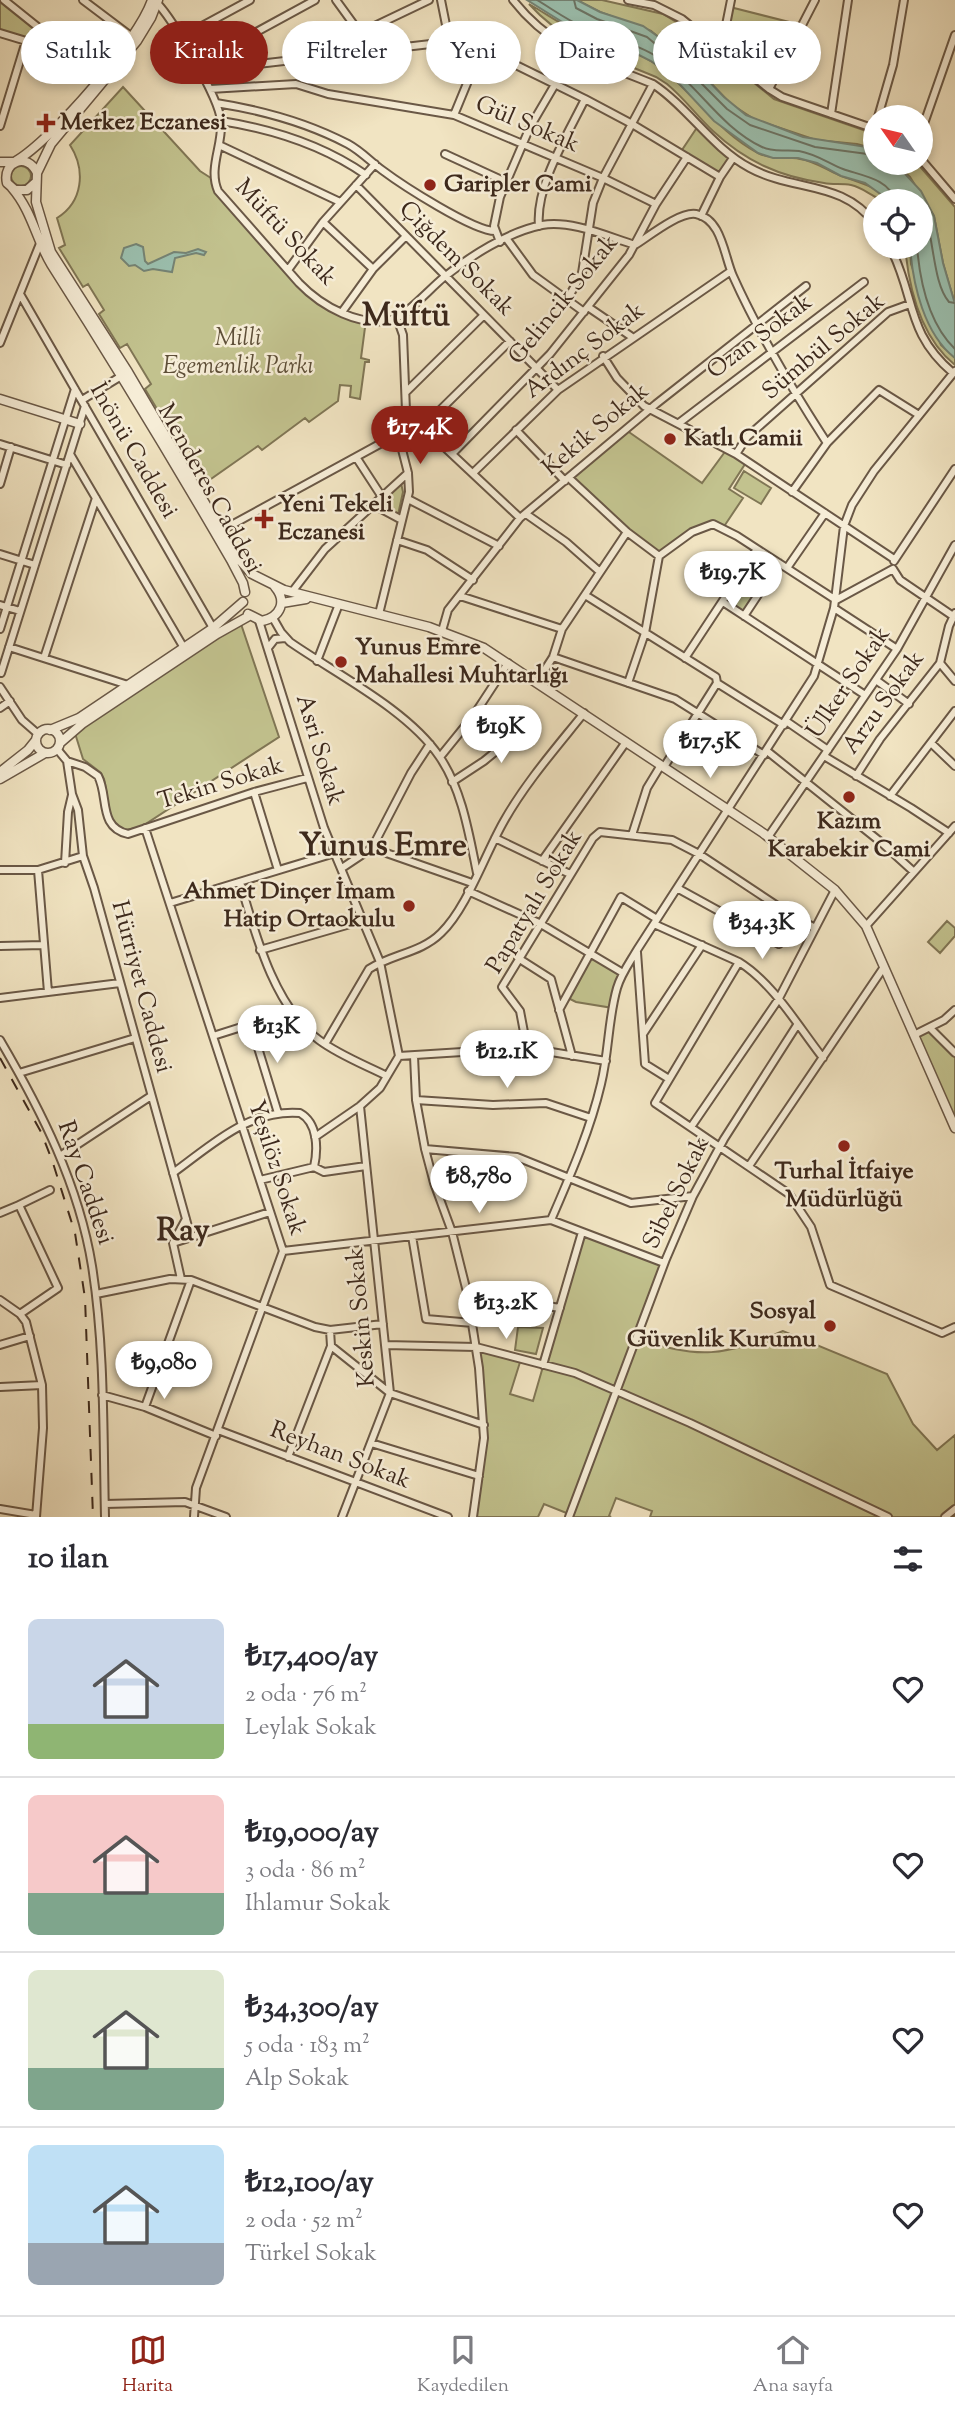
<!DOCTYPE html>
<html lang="tr">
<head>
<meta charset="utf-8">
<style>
	body { margin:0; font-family:"Sorts Mill Goudy",serif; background:#f7f7f7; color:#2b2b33; height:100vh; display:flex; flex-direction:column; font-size:26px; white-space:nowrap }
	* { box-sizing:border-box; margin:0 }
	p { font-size:23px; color:#7c7c81 }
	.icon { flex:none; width:38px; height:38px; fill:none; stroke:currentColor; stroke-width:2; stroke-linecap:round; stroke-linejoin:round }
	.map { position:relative; height:1517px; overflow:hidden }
	.details { display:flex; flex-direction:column; background:#fff; flex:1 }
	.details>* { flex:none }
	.banner { position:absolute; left:21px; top:21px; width:914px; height:63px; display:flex; gap:14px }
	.needle { width:46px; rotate:304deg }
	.tools { position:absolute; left:863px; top:105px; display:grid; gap:14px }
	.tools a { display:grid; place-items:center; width:70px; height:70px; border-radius:50%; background:#fff; box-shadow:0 4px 10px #0003; font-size:35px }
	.price { position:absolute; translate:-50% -60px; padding:0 16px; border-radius:24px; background:#fff; color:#222; font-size:23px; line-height:46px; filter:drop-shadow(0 2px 4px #0008) }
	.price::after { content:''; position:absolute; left:50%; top:42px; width:21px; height:16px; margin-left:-10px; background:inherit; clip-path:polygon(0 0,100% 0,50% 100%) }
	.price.current { background:#8f2418; color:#fff }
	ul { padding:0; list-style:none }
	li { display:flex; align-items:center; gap:21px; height:175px; padding:0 28px }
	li+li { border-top:2px solid #e1e1e2 }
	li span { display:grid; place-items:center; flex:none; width:196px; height:140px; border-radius:10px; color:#555 }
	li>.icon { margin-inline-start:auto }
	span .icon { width:84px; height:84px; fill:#fffc; stroke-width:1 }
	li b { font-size:30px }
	h2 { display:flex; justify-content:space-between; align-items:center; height:84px; padding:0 28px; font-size:30px }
	.tag { padding:0 24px; border-radius:32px; background:#fff; box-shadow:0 4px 10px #0003; font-size:24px; line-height:63px }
	.tag.current { background:#8f2418; color:#fff }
	.menu { display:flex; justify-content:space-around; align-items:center; height:98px; border-top:2px solid #e1e1e2; background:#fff; font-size:19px; color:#7c7c81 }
	.menu a { display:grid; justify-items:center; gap:4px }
	.menu .current { color:#8f2418 }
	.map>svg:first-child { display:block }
	.green { fill:#c2c28e; stroke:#807655; stroke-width:2 }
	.water { fill:#9bbfae; stroke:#758374; stroke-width:2 }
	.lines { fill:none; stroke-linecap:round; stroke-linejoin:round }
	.shore { stroke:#6c7465; stroke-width:2 }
	.minor-casing { stroke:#6a5846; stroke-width:10 }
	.tertiary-casing { stroke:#6a5846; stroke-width:11 }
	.minor { stroke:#f6edd7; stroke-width:6 }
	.tertiary { stroke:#f6edd7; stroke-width:8 }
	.rail { stroke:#3d291c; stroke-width:2; stroke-dasharray:12 12; stroke-linecap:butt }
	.poi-dot { fill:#8f2418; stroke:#f6edd7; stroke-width:2.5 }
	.labels { text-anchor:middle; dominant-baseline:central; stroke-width:5; stroke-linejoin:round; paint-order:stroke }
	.poi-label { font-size:24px; font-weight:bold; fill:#3d291c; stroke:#f6edd7; text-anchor:start }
	.street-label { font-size:24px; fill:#3d291c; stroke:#f6edd7 }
	.park-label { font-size:24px; font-style:italic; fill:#5e4f38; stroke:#f6edd7 }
	.district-label { font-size:32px; font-weight:bold; fill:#3d291c; stroke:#f6edd7 }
</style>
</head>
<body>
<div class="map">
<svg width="955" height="1517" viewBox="0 0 955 1517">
	<rect width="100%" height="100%" fill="#f1e4c2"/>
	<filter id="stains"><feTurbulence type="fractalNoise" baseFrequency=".00286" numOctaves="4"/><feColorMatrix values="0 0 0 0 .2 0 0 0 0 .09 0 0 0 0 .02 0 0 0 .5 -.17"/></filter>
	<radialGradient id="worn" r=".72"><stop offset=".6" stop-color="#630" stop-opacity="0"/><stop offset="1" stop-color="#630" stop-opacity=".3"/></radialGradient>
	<!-- green -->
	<path class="green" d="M0,0H4L53,39L48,48L0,33Z
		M577,0H602L663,14L686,28L774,99L875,134V149L857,144L816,140L754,119L731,104L701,73L651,31L600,12Z
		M529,4C547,14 565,28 585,35C608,44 633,49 654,63C692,89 716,131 758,153C772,160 785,156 800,159C814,161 825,169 839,175C862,184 870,183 890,201C875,201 866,188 851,185C842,183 833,185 824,183C780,177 745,161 713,131C697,116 684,98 667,84L656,77C608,57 564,43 529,4Z
		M730,7L801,25L769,89L721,50Z
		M123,87L200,171L214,180L215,185L305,289L324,303L366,320L361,358L369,360V362H365L360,399L350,397L351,386L340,385L338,401L309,422L305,418L262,450L258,446L208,481L167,411L160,414L145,389L151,384L127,344L120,348L99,314L104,310L88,284L83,287L59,248L65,245L57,218C83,202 86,170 70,145Z
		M698,126L733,158L720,177L680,153Z
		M895,163H917L955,207V304L943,263L934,216L910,177Z
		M11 176a10 10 0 1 1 20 0a10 10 0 1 1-20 0Z
		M905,247H910L911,264L941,345L955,358V365C920,337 909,289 905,247Z
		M626,430L702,483L727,449L747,461L729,489L743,498L723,528L709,525L659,556L627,532L569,478Z
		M744,471L771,488L761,504L734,488Z
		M401,483L403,492L398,515L381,505Z
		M740,575L762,589L744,616L723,602Z
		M240,621L279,737L144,825C105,843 110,803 104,779L101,773L83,759L74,730Z
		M947,921L955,928V936L940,953L928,942Z
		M589,952L623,973L613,1008L576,1002L566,997Z
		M930,1028L955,1053V1128L914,1035Z
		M582,1232L664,1263L637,1338C697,1360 726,1356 783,1331L887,1374L913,1424L937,1450L955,1435V1517H650L652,1511L616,1498L609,1516L611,1517H569V1514L544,1504L538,1517H473L484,1438L476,1347L521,1359L510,1394L533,1401Z
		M518,1327L543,1328L536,1354L515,1350Z"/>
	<!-- water -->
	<path class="water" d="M527,0H577L600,12L643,26L670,45L701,73L724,97L746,115L803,137L873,148L875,163H895L921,191L934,216L943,263L955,304V358C924,334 913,285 910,247H920V201H890L865,183L841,176L817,163L798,158H773L758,153L714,121L673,77L651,61L631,51L583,35Z
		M136,244L143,247L145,261L148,264L174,252L186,253L198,249L206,252L204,255L196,253L175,258L172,272L153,269L144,271L135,265L129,266L121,258L124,248Z"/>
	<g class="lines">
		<!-- shore -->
		<path class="shore" d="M537,0C552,9 567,20 583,27C610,39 638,43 662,60C698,85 720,127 762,147C774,153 786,149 799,151C816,154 828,163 843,169C859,175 892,179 894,201
			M574,0L576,8L597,19L647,37L696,78L727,109L750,125L815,147L875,155
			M920,203C935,230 931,281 949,302L955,303
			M917,247C920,282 929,324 955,349"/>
		<!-- minor casing -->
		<g class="minor-casing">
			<path id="minor" d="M4,0L100,77
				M83,0L132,37
				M336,0L360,33L364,51
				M441,0L449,40
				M513,0C552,50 597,61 653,84C689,108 711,147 750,168C794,192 843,180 875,224
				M628,0L654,5L682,19L769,89L782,97L875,129
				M155,1C172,17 219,98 221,121C223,145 208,168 218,191L299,283C321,306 361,329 395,319C406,315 432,287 443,278C470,256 508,232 542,225C572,220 606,236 635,245C648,237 680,211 696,214C722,219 724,256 733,276C759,334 792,389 827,443
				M0,33L69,54
				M360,33L429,0
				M180,38L250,0
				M721,50L731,0
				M196,65L315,0
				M199,71L465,40L585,99L632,124L720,177
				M210,89L296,84L328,94L454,115L603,178L656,204
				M769,89L815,0
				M216,103C261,110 308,123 348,144C361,151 371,162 382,170C402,185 473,231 495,231
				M831,114L848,0
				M454,115L482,47
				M878,117L893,65L904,0
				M221,121C272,129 323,145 366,175
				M0,126L26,41
				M920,135L955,35
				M219,145L340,202
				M445,154L506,182
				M920,158L955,199
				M356,185L558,390
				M701,216L720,177L733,158
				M323,222L373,269
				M539,226C535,186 568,134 585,99
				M506,238L533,275L584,312
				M500,242L494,226L500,197L530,127L574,52
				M890,247C916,297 905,332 953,373
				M288,270L323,222L375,164
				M20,294L213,628
				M567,300L582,273L593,203L603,178L653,84
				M588,307L632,337
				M342,312L373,269L406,236
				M0,343L41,241
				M603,356L617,378L644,406L736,454L894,559
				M406,392L484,315
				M82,400L123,375
				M406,411L520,518
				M679,423L864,282
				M423,427L510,341
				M516,430L565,481
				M0,444L67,465
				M70,454L184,648
				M452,454L550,354L629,255L656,204L687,157
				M736,454L747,437L888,312L910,304
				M356,457L382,497
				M473,473L558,390L731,271
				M569,478L627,532L659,556
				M0,484L11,447
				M792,492L827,443L879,390L919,415
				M408,499L499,546
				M374,505L402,520
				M526,514L566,542L600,572
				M217,533L398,434
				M397,540L427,550L473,580
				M0,554L35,565
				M659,556L692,532L713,524L737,536L836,600L893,569
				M894,561L955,469
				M787,568L825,513
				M893,569L900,580L953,616
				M292,592L325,549L408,473
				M585,595L716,677L717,683L784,725
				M460,596L562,629
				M723,602L865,695
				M0,605L20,611
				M834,608L897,649
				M379,614L409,492L408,473L398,434L406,411L403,335L397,318
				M744,616L779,563
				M273,618L281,632L290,642C336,674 408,710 439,756C462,789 469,834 477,873
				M259,621L324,828L380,962L399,1056L380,1088L360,1106L315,1137
				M0,629L75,389
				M442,631L448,610L520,518L656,404L806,286
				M9,647L128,685
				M268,648L275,639L285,638
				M553,657L675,699L764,755
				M44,658L96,498
				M685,658L757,549
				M317,661L339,604
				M940,663L955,681
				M1,673L85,406
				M876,680L909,704
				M537,682L553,657L562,629L627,532
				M628,683L645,633L659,556
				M0,687L22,720L38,734
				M0,708L10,701
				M786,721L828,750
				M931,743L955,766
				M57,749L67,761L72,794L78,810L83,856L94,888L191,1237
				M767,751L882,843L914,872
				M824,756L911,808L949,833
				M440,757L474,715L508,663
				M67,761L85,767L98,776C109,797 98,827 128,834L254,792L307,778
				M664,767L717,683
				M856,776L880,739L940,663L949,626L955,613
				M452,782L484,761L532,722
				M254,792L278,870
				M890,796L955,711
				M145,828L283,1251L196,1488L194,1517
				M632,835L647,788L661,765
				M768,837L897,649L955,545
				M495,838L570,874
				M372,848L411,773L430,744
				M542,861L626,742
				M65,863L68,812L72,795
				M342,868L372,848L472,883
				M0,870H38L83,856
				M38,870L48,992
				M240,882C255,933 274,1007 319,1040C339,1055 365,1065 387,1076
				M677,888L779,944
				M468,891L539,923L623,973
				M170,903L335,853
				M654,924L739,962C773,983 798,1026 823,1058
				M866,926L955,826
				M0,946L43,945
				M260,950L364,920
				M637,952L645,1064L669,1079
				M518,958L551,979L572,1056
				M739,962L655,1103L789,1194L811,1227L830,1285L942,1333L955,1327
				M0,998L120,983
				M559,1010L621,897L657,919
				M251,1025L278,1113
				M930,1028L955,1053
				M643,1034L702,945
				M914,1035L944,1020L955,1010
				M213,1036L270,1018L289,1008
				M0,1040C41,1110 79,1185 92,1266C105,1348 103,1434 105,1517
				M325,1044L369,969C392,954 421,953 441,933C467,908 485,854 504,821C526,782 556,748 584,713
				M527,1048L520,1011L502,987L593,838L600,832L672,840L699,854L791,915L815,928
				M399,1056L527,1048L606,1061
				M414,1056L416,1100L425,1149L434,1183L452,1232L467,1292L479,1368L484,1438L473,1517
				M19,1073L135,1038
				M416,1100L493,1105L546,1103L591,1118
				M691,1127L778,1000L835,890
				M425,1149L517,1157L631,1203L693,1196
				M60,1156L151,1096
				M749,1166L884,967
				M173,1173C212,1145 248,1109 300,1113C318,1123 318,1149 314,1167
				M260,1180L314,1167L324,1172L366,1166
				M19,1205L50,1190
				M0,1213L19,1205L58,1288L20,1314
				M551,1220C570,1176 590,1131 601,1084C609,1052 608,1019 617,988C621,974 630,962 637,950L814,676L834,608L844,526L852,505L874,471L955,371
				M412,1236L426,1319L473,1323
				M173,1243L270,1212
				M283,1251L551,1220L664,1263
				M181,1279L173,1243L186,1219
				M96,1294L170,1279L191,1280L315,1327L330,1330L383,1324
				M0,1300L20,1314L26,1322L42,1385L43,1428L36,1517
				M471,1309L521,1302L560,1308
				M0,1345L30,1336
				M385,1345L476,1347L575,1373L690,1423L888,1517
				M331,1346L390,1393L484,1425
				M543,1365L582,1232
				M0,1387L42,1385
				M102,1395L145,1407L216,1436
				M145,1407L191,1280
				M218,1430L448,1517
				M371,1443L479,1476
				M288,1457L331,1346L330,1330
				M105,1504L185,1502L226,1517
				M0,1509L36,1515
				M342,1517L390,1393L360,1106
				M569,1517L666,1259L693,1196L724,1139L797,1025
				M945,1517L955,1509"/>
		</g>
		<!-- tertiary casing -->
		<g class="tertiary-casing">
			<path id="tertiary" d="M158,0L151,18L137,41L51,144L37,173L36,202L51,252L128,372L236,556L252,574L284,590L429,627L484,648L763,833L835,890L866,926L955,1128
				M16,161C53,139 139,40 152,0
				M0,162H14
				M35,183L27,190H15L7,183C2,161 28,152 37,173
				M12,188C32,211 36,239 51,264C113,361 173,460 231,560L243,583L245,592
				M0,399L80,424
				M282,603L306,599
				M248,614L262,621C281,617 287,601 275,587
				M36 741a12 12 0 1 1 24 0a12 12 0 1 1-24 0Z
				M50,730L79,718L213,628L243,602
				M60,743L82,724L217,634L249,616
				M0,772L28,750L36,740
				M0,779L45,753"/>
		</g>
		<!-- minor -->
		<use href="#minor" class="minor"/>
		<!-- tertiary -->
		<use href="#tertiary" class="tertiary"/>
		<!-- rail -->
		<path class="rail" d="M0,1058L41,1132L52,1160L75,1233L85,1298L93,1517"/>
	</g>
	<!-- markers -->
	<g class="poi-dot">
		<path d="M42.5 112.5h7v7h7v7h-7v7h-7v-7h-7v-7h7z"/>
		<circle cx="430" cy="185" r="7"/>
		<circle cx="670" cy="439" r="7"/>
		<path d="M260.5 508.5h7v7h7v7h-7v7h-7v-7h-7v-7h7z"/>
		<circle cx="341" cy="662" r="7"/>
		<circle cx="849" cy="797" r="7"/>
		<circle cx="409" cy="906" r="7"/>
		<circle cx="844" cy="1146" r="7"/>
		<circle cx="830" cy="1326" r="7"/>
	</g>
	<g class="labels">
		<!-- poi labels -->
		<g class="poi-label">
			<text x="60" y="123">Merkez Eczanesi</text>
			<text x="444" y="185">Garipler Cami</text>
			<text x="684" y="439">Katlı Camii</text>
			<text x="278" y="505">Yeni Tekeli<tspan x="278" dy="28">Eczanesi</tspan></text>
			<text x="355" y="648">Yunus Emre<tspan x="355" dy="28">Mahallesi Muhtarlığı</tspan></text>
			<text x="849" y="822" text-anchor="middle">Kazım<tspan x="849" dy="28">Karabekir Cami</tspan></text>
			<text x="395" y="892" text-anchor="end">Ahmet Dinçer İmam<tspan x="395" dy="28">Hatip Ortaokulu</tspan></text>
			<text x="844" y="1172" text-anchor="middle">Turhal İtfaiye<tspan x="844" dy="28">Müdürlüğü</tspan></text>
			<text x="816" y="1312" text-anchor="end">Sosyal<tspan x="816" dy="28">Güvenlik Kurumu</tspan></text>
		</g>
		<!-- street labels -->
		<g class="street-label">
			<text transform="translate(527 125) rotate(23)">Gül Sokak</text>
			<text transform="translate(285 233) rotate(47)">Müftü Sokak</text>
			<text transform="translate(456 259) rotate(45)">Çiğdem Sokak</text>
			<text transform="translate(564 300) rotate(-51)">Gelincik Sokak</text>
			<text transform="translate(760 337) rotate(-37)">Ozan Sokak</text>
			<text transform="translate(824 347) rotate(-40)">Sümbül Sokak</text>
			<text transform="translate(585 351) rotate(-37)">Ardınç Sokak</text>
			<text transform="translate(596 430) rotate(-40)">Kekik Sokak</text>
			<text transform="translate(133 451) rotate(60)">İnönü Caddesi</text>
			<text transform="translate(209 489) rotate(61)">Menderes Caddesi</text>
			<text transform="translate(849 683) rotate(-56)">Ülker Sokak</text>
			<text transform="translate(884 703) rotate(-54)">Arzu Sokak</text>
			<text transform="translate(319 750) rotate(73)">Asri Sokak</text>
			<text transform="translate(221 784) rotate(-17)">Tekin Sokak</text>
			<text transform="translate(535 902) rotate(-59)">Papatyalı Sokak</text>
			<text transform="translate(141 987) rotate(75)">Hürriyet Caddesi</text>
			<text transform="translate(276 1168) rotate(72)">Yeşilöz Sokak</text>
			<text transform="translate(85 1183) rotate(71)">Ray Caddesi</text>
			<text transform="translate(677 1193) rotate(-64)">Sibel Sokak</text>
			<text transform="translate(362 1317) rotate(-95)">Keskin Sokak</text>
			<text transform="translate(340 1456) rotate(21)">Reyhan Sokak</text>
		</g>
		<!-- park labels -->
		<g class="park-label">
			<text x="238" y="339">Millî<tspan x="238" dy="28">Egemenlik Parkı</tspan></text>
		</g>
		<!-- district labels -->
		<g class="district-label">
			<text x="406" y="317">Müftü</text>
			<text x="383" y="847">Yunus Emre</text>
			<text x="183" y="1232">Ray</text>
		</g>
	</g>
	<rect width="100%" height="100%" filter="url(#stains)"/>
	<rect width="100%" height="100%" fill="url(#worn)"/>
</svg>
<div class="tools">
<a><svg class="needle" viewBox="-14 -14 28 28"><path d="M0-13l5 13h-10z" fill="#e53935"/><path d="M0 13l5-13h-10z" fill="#7c7c81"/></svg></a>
<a><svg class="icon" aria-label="locate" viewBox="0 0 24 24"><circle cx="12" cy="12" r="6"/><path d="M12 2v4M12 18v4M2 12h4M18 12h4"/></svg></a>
</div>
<b class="price current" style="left:420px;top:466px">₺17.4K</b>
<b class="price" style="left:733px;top:611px">₺19.7K</b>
<b class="price" style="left:501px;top:765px">₺19K</b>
<b class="price" style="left:710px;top:780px">₺17.5K</b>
<b class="price" style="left:762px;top:961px">₺34.3K</b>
<b class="price" style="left:277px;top:1065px">₺13K</b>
<b class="price" style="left:507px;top:1090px">₺12.1K</b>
<b class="price" style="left:479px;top:1215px">₺8,780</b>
<b class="price" style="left:506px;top:1341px">₺13.2K</b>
<b class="price" style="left:164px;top:1401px">₺9,080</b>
<div class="banner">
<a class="tag">Satılık</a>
<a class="tag current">Kiralık</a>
<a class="tag">Filtreler</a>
<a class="tag">Yeni</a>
<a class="tag">Daire</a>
<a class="tag">Müstakil ev</a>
</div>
</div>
<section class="details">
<h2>10 ilan<svg class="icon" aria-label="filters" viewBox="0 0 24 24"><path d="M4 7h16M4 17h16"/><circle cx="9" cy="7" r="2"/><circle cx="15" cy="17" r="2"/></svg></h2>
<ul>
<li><span style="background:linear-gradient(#c9d6e8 75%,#8fb573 0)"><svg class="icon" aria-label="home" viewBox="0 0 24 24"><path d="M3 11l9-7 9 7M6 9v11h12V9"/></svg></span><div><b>₺17,400/ay</b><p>2 oda · 76 m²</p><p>Leylak Sokak</p></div><svg class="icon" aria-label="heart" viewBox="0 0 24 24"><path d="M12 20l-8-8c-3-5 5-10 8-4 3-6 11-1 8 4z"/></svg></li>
<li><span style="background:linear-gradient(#f6c9c9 70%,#7fa58c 0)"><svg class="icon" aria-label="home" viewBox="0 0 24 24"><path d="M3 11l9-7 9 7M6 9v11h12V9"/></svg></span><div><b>₺19,000/ay</b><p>3 oda · 86 m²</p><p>Ihlamur Sokak</p></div><svg class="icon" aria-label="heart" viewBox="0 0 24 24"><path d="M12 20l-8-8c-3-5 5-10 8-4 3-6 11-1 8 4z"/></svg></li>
<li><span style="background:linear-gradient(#dfe7d0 70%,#7fa58c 0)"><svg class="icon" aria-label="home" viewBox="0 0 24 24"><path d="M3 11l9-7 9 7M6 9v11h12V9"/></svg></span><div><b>₺34,300/ay</b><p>5 oda · 183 m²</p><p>Alp Sokak</p></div><svg class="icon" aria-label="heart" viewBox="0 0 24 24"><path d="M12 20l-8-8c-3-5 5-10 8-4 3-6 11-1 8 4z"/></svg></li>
<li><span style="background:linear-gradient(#bfe0f5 70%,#9aa5b1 0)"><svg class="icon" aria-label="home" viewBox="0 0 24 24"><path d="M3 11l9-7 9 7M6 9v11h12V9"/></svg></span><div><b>₺12,100/ay</b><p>2 oda · 52 m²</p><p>Türkel Sokak</p></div><svg class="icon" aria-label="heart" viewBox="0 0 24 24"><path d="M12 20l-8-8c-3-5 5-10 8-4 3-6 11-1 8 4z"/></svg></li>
</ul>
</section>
<nav class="menu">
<a class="current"><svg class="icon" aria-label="map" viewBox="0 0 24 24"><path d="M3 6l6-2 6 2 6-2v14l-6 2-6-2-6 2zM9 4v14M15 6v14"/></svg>Harita</a>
<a><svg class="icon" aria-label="saved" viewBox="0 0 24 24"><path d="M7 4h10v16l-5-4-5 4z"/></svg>Kaydedilen</a>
<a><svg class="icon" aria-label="home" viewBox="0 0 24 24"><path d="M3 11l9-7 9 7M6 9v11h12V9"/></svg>Ana sayfa</a>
</nav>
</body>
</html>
